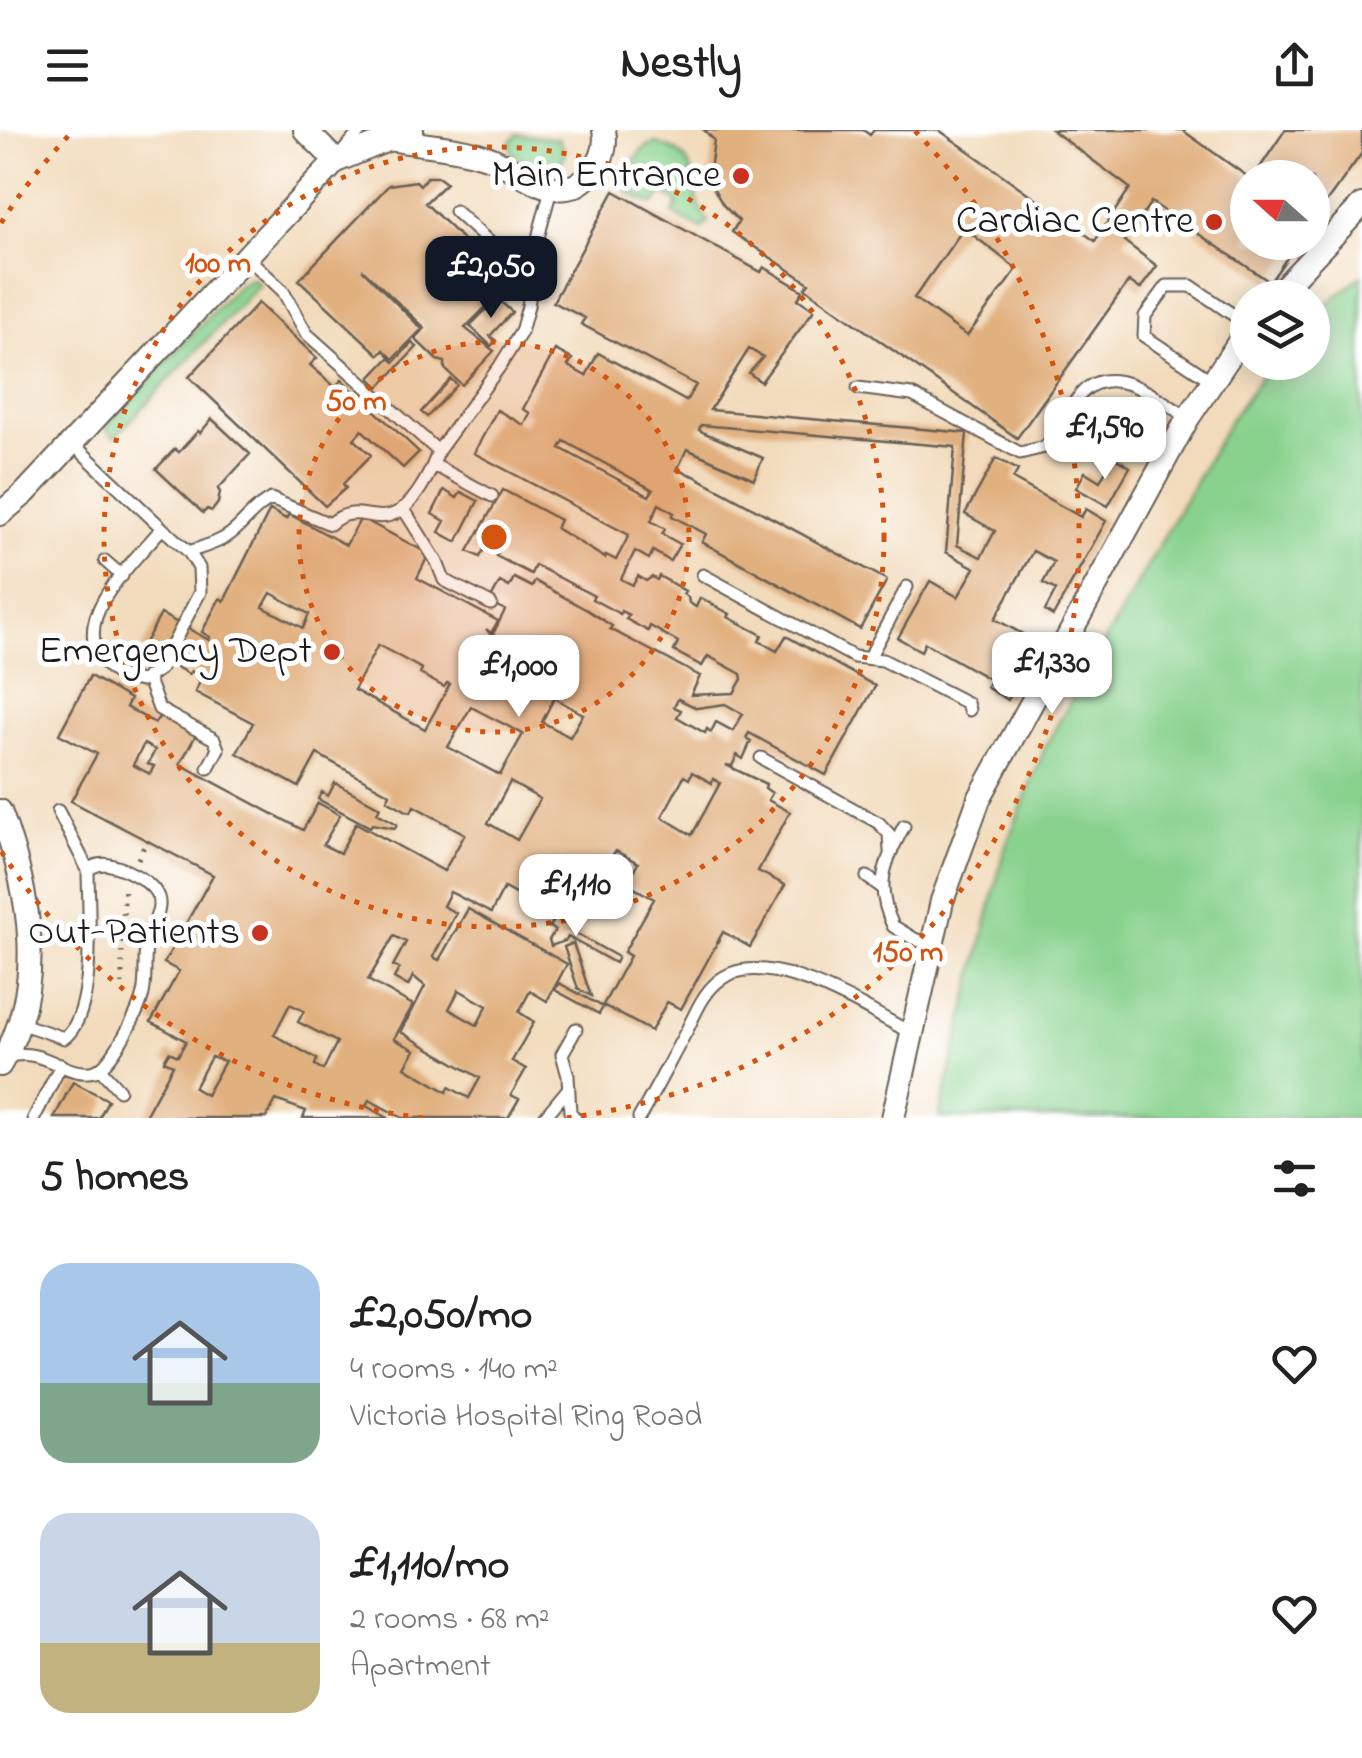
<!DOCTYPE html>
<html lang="en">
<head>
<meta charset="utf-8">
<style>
	body { margin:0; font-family:"Indie Flower",sans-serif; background:#f6f6f6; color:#222; height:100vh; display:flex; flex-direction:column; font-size:38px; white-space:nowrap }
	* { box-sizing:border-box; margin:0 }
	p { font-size:32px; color:#767676 }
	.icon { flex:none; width:55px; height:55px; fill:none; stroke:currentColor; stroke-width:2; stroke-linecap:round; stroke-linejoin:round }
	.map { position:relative; height:988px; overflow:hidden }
	.sheet { display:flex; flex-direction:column; background:#fff; flex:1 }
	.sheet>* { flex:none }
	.needle { width:65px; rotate:291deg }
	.controls { position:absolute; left:1230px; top:30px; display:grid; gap:20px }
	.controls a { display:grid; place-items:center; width:100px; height:100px; border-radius:50%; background:#fff; box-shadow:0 5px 25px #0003; font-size:50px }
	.price { position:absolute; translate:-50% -85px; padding:0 22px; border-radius:20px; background:#fff; color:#222; font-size:32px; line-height:65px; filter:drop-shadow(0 2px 5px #0008) }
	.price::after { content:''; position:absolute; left:50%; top:60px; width:30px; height:22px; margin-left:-15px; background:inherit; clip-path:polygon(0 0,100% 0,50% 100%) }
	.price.active { background:#111827; color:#fff }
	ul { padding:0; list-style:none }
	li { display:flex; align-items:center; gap:30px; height:250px; padding:0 40px }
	li span { display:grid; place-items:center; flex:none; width:280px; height:200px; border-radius:30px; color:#555 }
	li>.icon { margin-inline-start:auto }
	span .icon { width:120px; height:120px; fill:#fffc; stroke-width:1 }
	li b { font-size:42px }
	h2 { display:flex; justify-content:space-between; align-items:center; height:120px; padding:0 40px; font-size:42px }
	header { display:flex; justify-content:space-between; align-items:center; height:130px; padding:0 40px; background:#fff; font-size:45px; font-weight:800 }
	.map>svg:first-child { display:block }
	.green { fill:#89d28e; stroke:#527755; stroke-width:2.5 }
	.building { fill:#e1b07f; fill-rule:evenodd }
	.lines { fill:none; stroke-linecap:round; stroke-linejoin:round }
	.service-casing { stroke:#675f54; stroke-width:15 }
	.minor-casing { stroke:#675f54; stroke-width:26 }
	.path { stroke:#675f54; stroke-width:5; stroke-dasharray:2.5 8; stroke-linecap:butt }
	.service { stroke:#fff; stroke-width:11 }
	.minor { stroke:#fff; stroke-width:22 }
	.ring { fill:none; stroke:#d4530e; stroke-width:5; stroke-dasharray:5 10 }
	.poi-dot { fill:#c8321e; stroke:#fff; stroke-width:4 }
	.labels { text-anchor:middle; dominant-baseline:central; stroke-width:10; stroke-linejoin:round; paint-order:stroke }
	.poi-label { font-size:40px; fill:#1c1c1c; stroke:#fff; text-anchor:end }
	.centre { fill:#d4530e; stroke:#fff; stroke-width:5 }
	.ring-label { font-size:30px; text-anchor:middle; font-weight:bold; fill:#d4530e; stroke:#fff; stroke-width:10; stroke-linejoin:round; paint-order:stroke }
</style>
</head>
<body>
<header><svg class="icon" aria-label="menu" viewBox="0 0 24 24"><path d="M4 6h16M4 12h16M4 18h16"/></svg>Nestly<svg class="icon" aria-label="share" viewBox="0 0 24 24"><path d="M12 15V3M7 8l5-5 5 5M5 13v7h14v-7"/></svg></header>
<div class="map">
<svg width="1362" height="988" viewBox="0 0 1362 988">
	<rect width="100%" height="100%" fill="#fff"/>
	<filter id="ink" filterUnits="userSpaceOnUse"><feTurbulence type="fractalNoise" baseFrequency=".01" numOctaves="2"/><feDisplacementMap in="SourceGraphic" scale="20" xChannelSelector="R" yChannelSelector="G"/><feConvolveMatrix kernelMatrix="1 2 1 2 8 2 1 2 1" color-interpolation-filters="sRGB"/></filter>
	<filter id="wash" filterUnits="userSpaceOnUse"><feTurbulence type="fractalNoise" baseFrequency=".0048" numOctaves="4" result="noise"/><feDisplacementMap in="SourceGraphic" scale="40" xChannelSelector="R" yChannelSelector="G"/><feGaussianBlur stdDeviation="2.25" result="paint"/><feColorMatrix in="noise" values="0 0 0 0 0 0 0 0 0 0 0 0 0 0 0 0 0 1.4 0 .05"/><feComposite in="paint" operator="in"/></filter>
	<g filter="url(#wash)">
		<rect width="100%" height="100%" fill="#f2dbbc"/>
		<!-- green -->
		<path class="green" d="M517,4L558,9L565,21L561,34C544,43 527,31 512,24L510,12Z
			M655,13C707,25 684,59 708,92L702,99L673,84L678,73L663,63L654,75L628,63C628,42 634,20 655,13Z
			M1362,145V988H939L1004,721L1046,615L1230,290L1272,233L1312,232L1313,186Z
			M253,148L259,154L115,307L105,297L238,155Z"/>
		<g id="blocks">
			<!-- building -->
			<path class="building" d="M704,0H863L870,5L874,0H939L1095,111L1130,58L1052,0H1182L1248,47V112H1298L1270,152L1151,72L1124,111L1157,136L1140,159L1129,151L1017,308L805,158L809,153L732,102L739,91L723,75L714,59L710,41L714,10ZM964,98L1017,139L967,206L914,168Z
				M1285,0H1362V23L1312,92V48H1253Z
				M427,47H438L446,53L425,73L509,154L465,198L494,221L462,255L445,239V232L437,230L415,209L425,198L362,139L422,199L393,229L384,220L379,225L299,150L389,55L416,51L420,55Z
				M614,61L761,142L764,137L803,161L798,169L814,180L761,252L749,243L763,227L749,219L710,280L967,303L957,415L981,427L995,401L965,384L996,328L1018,340L1013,349L1081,387L1086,379L1106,391L1053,486L1045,481L1056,460L1043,453L1054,432L1033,421L995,489L1039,513L1008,570L986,557L991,550L925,513L921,521L898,508L930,451L958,467L975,438L946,422L955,317L701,295L699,300L705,303L763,328L754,349L687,319L677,340L694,346L887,450L860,499L702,412L706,404L672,386L674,383L659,374L651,391L665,399L662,404L680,414L670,431L653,421L649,429L635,421L621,449L633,455L638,446L646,451L652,447L657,450L659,446L685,461L683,464L688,467L689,473L696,477L700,468L730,484L728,487L762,505L759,511L777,521L786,506L875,556L826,645L749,603L746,608L751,611L743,629L737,625L732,636L726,635L766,654L765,658L772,663L768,670L790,682L758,741L785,755L750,817L723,802L681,879L667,872L651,901L603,875L630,826L624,822L654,769L627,754L638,733L616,721L613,724L580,788L571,783L595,741L587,737L557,786L537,775L545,761L527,751L519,766L504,758L491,783L450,762L443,776L456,783L433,827L439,830L468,779L567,834L547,871L530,861L519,882L534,892L512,931L526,939L511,965L519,969L508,988H403L369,970L366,976L388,988H303L306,981L276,970L266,988H144L173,935L164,931L169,922L178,926L186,911L151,892L179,841L164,833L213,745L71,671L97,624L59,604L90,546L130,569L126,577L155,593L161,584L197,603L180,634L303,700L318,673L340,685L323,715L340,723L356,693L444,741L465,704L414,676L411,682L407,681L387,670L390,664L317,624L299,657L237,623L253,593L195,562L200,551L197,549L198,545L191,541L189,544L142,518L161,484L209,510L210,507L202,502L220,468L224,471L270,380L286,389L289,384L346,415L361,388L429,424L417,448L498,491L491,503L486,499L492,506L505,480L489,472L500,452L509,457L514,448L532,457L535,451L587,480L612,496L610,499L700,546L691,565L734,563L742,549L741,544L708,526L702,536L674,521L678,512L650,496L648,501L626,489L629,485L621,481L620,484L592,469L594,466L535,435L531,444L496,426L501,417L488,411L480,427L468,421L503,360L560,390L556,398L605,428L606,425L616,430L629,405L474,323L497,280L524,295L530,283L523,279L555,220L572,229L568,236L586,246L598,223L686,271L696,255L581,194L585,188L553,172ZM564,311L653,360L649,366L560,318ZM271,463L309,484L303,498L263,477ZM378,515L422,539L420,544L444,557L447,553L450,554L425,599L354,560ZM554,568L583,584L570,607L542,592ZM678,569L697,578L725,574L743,584L733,601L716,592L711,602L707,599L705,603L677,587L681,580L674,577ZM471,577L523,604L500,645L448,617ZM144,614L155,620L148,634L154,636L150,644L133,635ZM692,642L712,653L713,649L720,653L692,705L662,687L684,646L689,649ZM510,652L540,669L517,710L488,693ZM394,806L406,812L393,836L399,839L394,848L408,856L413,846L425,856L401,902L480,948L469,968L449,957L447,962L405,937L415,920L394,909L413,875L368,850ZM459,860L487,876L477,895L449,879ZM290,874L304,881L298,892L337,912L323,940L315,935L317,929L274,905ZM211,927L225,931L206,965L194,958Z
				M497,168L512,182L490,206L496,211L491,216L470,196Z
				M258,173L317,228L310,235L335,257L342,250L419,322L403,338L362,300L354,309L371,325L343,354L346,358L325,376L189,247Z
				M412,213L417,217L379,257L370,248L389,228L394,232Z
				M451,249L457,255L427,287L421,282Z
				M212,289L250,324L218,359L220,362L218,373L212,381L207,379L203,383L156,339L175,319L179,322L198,301L200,303Z
				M1113,327L1130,337L1108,376L1076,358L1085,342L1100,351Z
				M444,360L457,368L461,362L478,371L457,412L439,402L445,391L432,384Z
				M335,653L380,677L377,683L397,694L395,698L372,694L370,697L318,669L322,662L328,666Z
				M556,788L572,797L570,800L618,827L615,833L568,807L565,811L551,816L549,810L555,800L549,797Z
				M573,813L591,866L578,859L564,817Z
				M559,853L603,877L599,884L555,860Z
				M73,952L108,970L99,988H54Z"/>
		</g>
	</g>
	<g filter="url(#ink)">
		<use href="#blocks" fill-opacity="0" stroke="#675f54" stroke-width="2.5"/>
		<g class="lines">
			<!-- service casing -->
			<g class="service-casing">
				<path id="service" d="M341,24L361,0
					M455,81L531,150
					M247,127L283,161L306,203L438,321
					M1212,251L1144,206L1145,186L1167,156H1191L1248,195
					M858,258L912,265L1020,323L1045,317C1060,301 1067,280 1081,264C1111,230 1159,269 1188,288
					M71,312L162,398
					M434,335L492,366
					M403,378L437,432L444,450L491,474
					M162,398L189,422L199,438L200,462L160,539L142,551C121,548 108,542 98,523C76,481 136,430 162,398Z
					M189,422C205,416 222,412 234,401C247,390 255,377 271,369L330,394C354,373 370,392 391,385C413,379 432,341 438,321L500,236L521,202L528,176L539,104L551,59
					M105,431L122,446
					M703,445L854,527L883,530L967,573L969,580
					M869,528L907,457
					M147,547L159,579L214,609L218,619L208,638
					M761,628L879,693L889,704L890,721
					M58,681L88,740
					M904,696C884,734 874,755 893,796L916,810L931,812
					M867,747L880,756
					M7,927C44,915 65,949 95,941C112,935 139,881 143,864C147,846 143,828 147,811C150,796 163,782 158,767C153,753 136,745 123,739C110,734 99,731 88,740C88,780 98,883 64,908L19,893
					M100,939L119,960
					M34,988L61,935
					M544,988L568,959
					M575,988L570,982L568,946L562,924L576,899
					M639,988C656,959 671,929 687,900C695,884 702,866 715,854C761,809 869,881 913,904"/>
			</g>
			<!-- minor casing -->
			<g class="minor-casing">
				<path id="minor" d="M305,0L336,31
					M394,10C424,15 459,17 487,27C521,39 558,81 591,43C602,31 607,16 604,0
					M1274,168L1362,75
					M0,384L25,363L336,31L412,0
					M0,681C30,762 48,857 0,935
					M893,988L942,771L979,669L1188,288L1248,199"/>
			</g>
			<!-- path -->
			<path class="path" d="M138,729L145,714
				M56,800H75
				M106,800H122L125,757
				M122,800V854"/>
			<!-- service -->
			<use href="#service" class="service"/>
			<!-- minor -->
			<use href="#minor" class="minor"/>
		</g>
	</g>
	<!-- distance rings -->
	<circle cx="494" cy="407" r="195" fill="#d4530e" fill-opacity=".12"/>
	<g class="ring">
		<circle cx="494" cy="407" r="195"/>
		<circle cx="494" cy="407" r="390"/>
		<path d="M423 988A585 585 0 0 1 1 721M1 93A585 585 0 0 1 73 1M915 1A585 585 0 0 1 565 988"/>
	</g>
	<!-- markers -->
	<g class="poi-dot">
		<circle cx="741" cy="46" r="10"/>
		<circle cx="1214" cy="92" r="10"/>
		<circle cx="332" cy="522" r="10"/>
		<circle cx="260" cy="803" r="10"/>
	</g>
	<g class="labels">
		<!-- poi labels -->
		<g class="poi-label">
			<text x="721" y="46">Main Entrance</text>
			<text x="1194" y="92">Cardiac Centre</text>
			<text x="312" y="522">Emergency Dept</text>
			<text x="240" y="803">Out-Patients</text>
		</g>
	</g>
	<circle cx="494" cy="407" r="15" class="centre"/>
	<g class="ring-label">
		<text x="218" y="142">100 m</text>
		<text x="356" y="280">50 m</text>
		<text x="908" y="831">150 m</text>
	</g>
</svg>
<div class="controls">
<a><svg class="needle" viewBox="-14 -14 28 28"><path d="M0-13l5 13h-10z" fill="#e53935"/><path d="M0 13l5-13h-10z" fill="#767676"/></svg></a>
<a><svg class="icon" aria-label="layers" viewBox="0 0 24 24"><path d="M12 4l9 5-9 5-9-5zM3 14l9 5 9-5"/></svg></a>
</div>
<b class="price active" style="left:491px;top:191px">£2,050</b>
<b class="price" style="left:1105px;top:352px">£1,590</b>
<b class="price" style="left:1052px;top:587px">£1,330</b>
<b class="price" style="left:519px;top:590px">£1,000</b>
<b class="price" style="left:576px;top:809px">£1,110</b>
</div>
<section class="sheet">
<h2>5 homes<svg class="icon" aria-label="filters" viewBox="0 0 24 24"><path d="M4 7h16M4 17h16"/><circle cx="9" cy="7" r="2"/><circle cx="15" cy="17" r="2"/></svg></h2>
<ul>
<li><span style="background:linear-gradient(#a9c7e8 60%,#7fa58c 0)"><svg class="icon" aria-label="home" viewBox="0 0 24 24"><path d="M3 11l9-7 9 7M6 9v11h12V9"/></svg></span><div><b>£2,050/mo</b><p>4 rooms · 140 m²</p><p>Victoria Hospital Ring Road</p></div><svg class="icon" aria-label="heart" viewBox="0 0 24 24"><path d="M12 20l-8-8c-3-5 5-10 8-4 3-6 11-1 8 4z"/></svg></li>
<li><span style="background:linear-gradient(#c9d6e8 65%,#c2b280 0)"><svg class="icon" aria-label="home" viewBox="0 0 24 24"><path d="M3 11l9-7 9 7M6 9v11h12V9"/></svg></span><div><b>£1,110/mo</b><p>2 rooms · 68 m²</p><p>Apartment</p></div><svg class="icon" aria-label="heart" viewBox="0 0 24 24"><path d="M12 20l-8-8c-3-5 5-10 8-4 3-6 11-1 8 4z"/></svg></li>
</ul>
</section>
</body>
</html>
